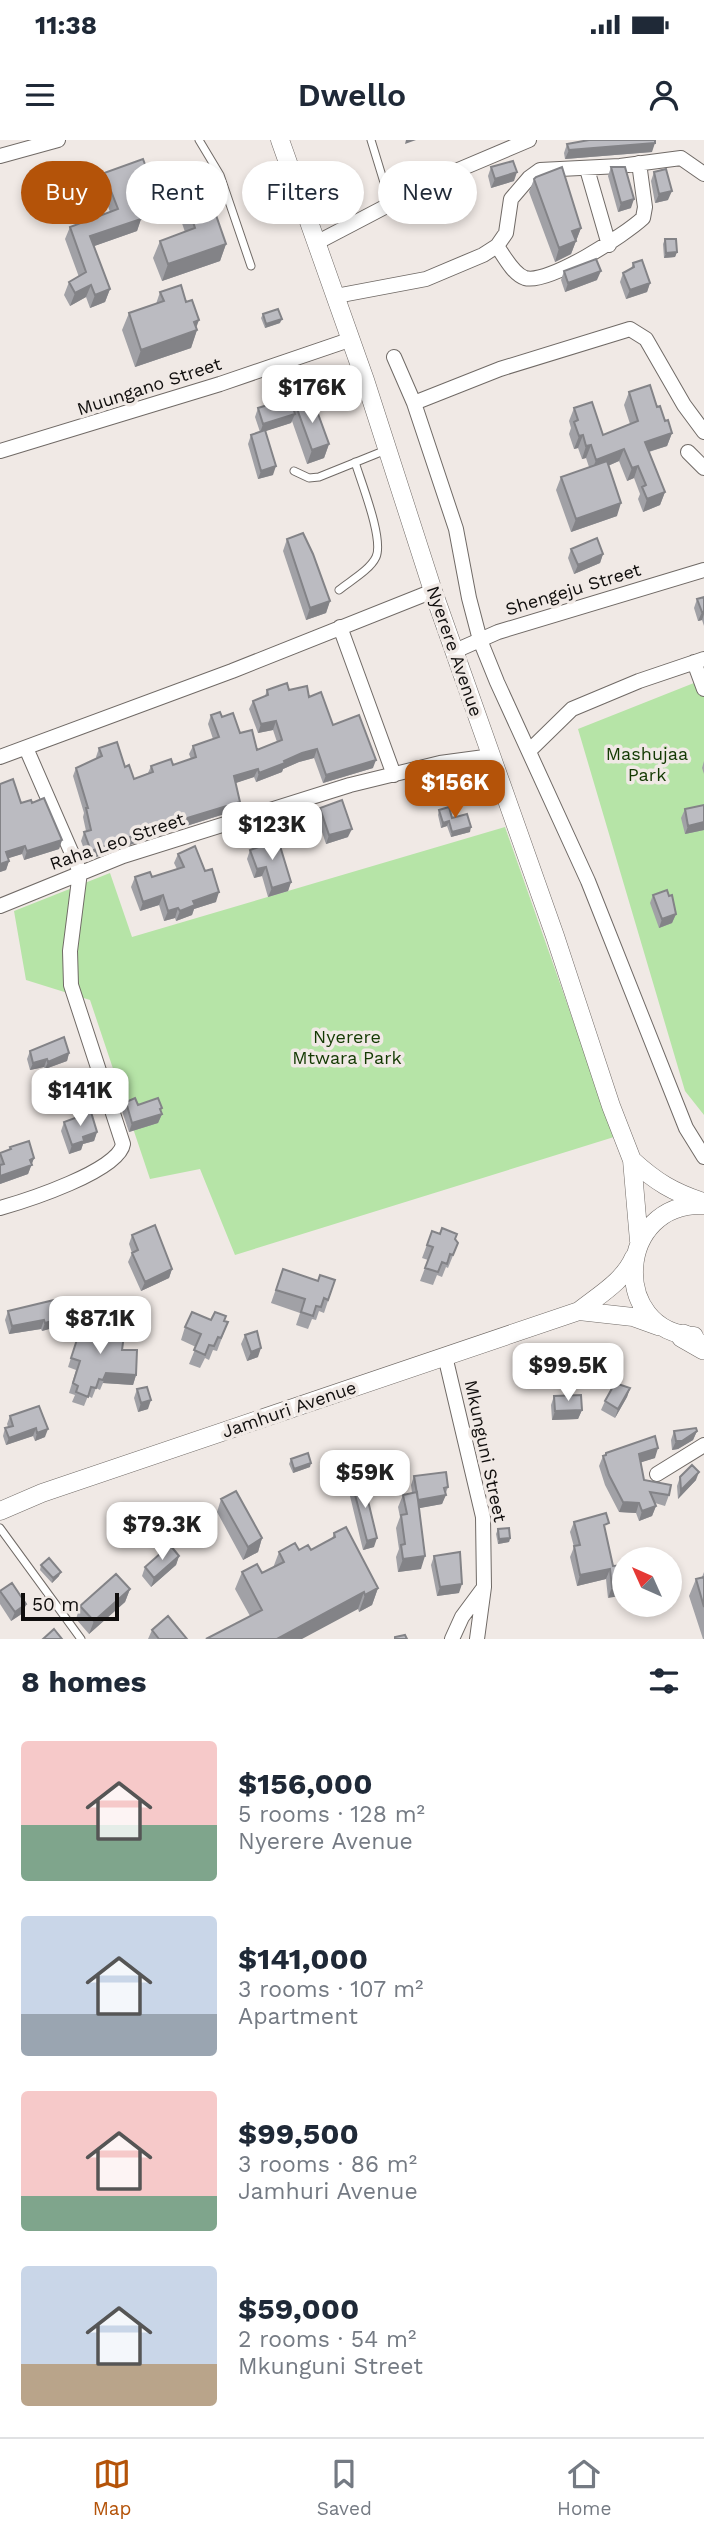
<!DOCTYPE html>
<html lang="en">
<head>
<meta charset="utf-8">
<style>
	body { margin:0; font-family:"Work Sans",sans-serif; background:#f2f2f3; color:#1f2937; height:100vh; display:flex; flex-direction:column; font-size:26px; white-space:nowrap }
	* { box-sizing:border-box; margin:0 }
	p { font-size:23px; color:#747a83 }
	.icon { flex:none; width:38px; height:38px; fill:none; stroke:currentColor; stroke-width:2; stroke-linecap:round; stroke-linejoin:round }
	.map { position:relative; height:1499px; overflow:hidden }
	.panel { display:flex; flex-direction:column; background:#fff; flex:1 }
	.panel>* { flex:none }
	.guide { position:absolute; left:21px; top:21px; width:663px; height:63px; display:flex; gap:14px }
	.needle { width:46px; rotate:315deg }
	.tools { position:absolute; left:612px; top:1407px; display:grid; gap:14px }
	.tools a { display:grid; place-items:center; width:70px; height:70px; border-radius:50%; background:#fff; box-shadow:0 4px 10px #0003; font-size:35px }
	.scale { position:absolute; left:21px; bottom:18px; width:98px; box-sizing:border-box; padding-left:7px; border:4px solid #100e0d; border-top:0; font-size:19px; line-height:24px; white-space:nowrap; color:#100e0d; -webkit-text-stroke:5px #f0e9e5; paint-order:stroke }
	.price { position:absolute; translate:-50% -60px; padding:0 16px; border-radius:14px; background:#fff; color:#222; font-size:23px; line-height:46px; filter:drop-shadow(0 2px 4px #0008) }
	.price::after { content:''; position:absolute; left:50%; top:42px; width:21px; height:16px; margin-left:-10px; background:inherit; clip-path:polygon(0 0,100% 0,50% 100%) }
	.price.on { background:#b45309; color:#fff }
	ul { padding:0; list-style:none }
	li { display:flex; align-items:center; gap:21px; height:175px; padding:0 21px }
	li span { display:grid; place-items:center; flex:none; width:196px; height:140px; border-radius:7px; color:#555 }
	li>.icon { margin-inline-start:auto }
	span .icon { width:84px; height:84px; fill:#fffc; stroke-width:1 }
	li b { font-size:30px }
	h2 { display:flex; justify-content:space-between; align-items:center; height:84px; padding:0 21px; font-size:30px }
	.tag { padding:0 24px; border-radius:32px; background:#fff; box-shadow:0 4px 10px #0003; font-size:24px; line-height:63px }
	.tag.on { background:#b45309; color:#fff }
	.status { display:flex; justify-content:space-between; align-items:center; height:49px; padding:0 35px; background:#fff; direction:ltr }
	.status svg { height:19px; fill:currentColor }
	header { display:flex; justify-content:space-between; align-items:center; height:91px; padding:0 21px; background:#fff; font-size:32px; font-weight:600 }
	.tab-bar { display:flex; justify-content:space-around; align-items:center; height:98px; border-top:2px solid #e0e1e3; background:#fff; font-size:19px; color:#747a83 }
	.tab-bar a { display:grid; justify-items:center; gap:4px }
	.tab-bar .on { color:#b45309 }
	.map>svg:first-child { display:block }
	.green { fill:#b6e4a7 }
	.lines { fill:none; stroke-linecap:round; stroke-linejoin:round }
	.service-casing { stroke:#706a66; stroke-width:9 }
	.minor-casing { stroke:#706a66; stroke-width:16 }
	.tertiary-casing { stroke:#706a66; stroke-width:19 }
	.trunk-casing { stroke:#706a66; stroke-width:24 }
	.service { stroke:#fff; stroke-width:7 }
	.minor { stroke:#fff; stroke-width:14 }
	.tertiary { stroke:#fff; stroke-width:18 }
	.trunk { stroke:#fff; stroke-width:23 }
	.wall { fill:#a1a1a6 }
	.shaded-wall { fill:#838387 }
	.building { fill:#bbbbc1; stroke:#838387; stroke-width:2 }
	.labels { text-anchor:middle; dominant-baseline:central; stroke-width:7; stroke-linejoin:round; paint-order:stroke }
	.street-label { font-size:18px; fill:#100e0d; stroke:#f0e9e5 }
	.park-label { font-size:18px; fill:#133902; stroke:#f0e9e5 }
</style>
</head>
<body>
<div class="status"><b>11:38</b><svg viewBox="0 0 49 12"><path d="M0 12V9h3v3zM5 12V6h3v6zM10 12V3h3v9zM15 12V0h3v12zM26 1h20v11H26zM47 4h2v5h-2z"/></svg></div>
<header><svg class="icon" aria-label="menu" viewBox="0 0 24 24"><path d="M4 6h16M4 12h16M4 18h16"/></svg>Dwello<svg class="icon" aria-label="person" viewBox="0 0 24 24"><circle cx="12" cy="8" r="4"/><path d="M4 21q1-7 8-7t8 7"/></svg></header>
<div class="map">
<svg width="704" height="1499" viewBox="0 0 704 1499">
	<rect width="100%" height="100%" fill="#f0e9e5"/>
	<!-- green -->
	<path class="green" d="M704,539V975L685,951L578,589Z
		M505,687L614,997L235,1115L200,1029L150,1039L90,860L26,840L14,771L110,733L132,797Z"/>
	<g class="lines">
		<!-- service casing -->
		<g class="service-casing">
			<path id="service" d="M199,0L220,35L251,126
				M371,0L390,62
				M294,331L309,338L319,337L386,310
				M339,450C350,441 370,430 376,417C384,399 361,342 355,322
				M0,1388L81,1499"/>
		</g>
		<!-- minor casing -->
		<g class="minor-casing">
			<path id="minor" d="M0,16L58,0
				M587,29L609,105
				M316,103L444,36L529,0
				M497,106C504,116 513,134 525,138C548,145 626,94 643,78L645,67L639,23
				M336,156L426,139L483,115L497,106L506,93L511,59L529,38L540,30L620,26L681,18L704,34
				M394,217L414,263L456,389L469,458L480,500L497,542L588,741L686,988L704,1017
				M414,263L500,229L630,189L646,199L684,265L704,292
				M0,311L220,244L349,200
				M688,312L704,328
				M340,487L394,635
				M455,511L498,492L704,430
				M694,522L704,549
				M529,611L572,569L639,541L704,519
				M0,617L232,531L433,451
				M0,766L123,716L350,645L440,623L492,616
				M0,1068C25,1061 119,1031 123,1004L71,845L70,811L80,732L26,608
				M445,1216L483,1377L484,1447L477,1499
				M657,1334L704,1305
				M452,1499L462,1477L482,1450"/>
		</g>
		<!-- tertiary casing -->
		<g class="tertiary-casing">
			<path id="tertiary" d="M280,0L365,240L433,451L555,796L611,966L632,1020L639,1101
				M632,1020C656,1042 673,1052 703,1062
				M579,1171L633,1177L658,1186
				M694,1196C609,1192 616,1061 704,1065
				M0,1371L42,1353L579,1171C599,1155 624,1141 634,1117"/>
		</g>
		<!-- trunk casing -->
		<g class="trunk-casing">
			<path id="trunk" d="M683,1196L704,1208"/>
		</g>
		<!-- service -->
		<use href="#service" class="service"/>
		<!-- minor -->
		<use href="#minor" class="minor"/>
		<!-- tertiary -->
		<use href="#tertiary" class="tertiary"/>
		<!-- trunk -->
		<use href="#trunk" class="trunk"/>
	</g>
	<!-- wall -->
	<path class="wall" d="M567,4L652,12L565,19L564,13Z
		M491,27L514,41L491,48L488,36Z
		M611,27L631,68L618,72L608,36Z
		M654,32L668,60L655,63L651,41Z
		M150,38L146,51L133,56L141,79L137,91L94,106L110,149L105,162L90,168L86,157L70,166L64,155L69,142L79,137L65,99L70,87L110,72L105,58L64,71L61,60L65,47Z
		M534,39L581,88L571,114L555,122L529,52Z
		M180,43L226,104L220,121L162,141L153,118L160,101L185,92L174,60Z
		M665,99L677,112L675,117L664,118L663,104Z
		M633,123L650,143L647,152L626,159L620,142L623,133L631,129Z
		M564,131L597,140L565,152L561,140Z
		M160,152L196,188L197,190L191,208L135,227L122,190L129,173L156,164Z
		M263,174L280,183L265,188L261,178Z
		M629,252L657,267L672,293L667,306L649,312L665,352L660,365L643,372L638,359L640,354L634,338L627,341L619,321L608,326L617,376L571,392L556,350L561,337L589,327L586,318L582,319L578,308L574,309L569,294L571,288L569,281L574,268L603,295L630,284L624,265Z
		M296,266L329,304L324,318L307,324L292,281L291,283L265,291L273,335L258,339L248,304L251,295L260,292L255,277L258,268L294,272Z
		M287,399L330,461L326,473L306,480L283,411Z
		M571,409L603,414L600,423L574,434L568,418Z
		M704,457V486L702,480L698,481L694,468L697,459Z
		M267,550H289L309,557L373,628L323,643L314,618L299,622L283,629L282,632L256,642L254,637L235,643L237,670L180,688L178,683L149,698L88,720L81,701L84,692L86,691L83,677L84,673L73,636L76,628L97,619L96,617L99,608L125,627L134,639L148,633L151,626L173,625L191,619L189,614L193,606L213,599L208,584L211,575L222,577L257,610L277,602L273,590L258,593L249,569L253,561L265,556Z
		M704,621V634L702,628Z
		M0,644L21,663H32L62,700L59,709L24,720L22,714L8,718L9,721L6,730L0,732Z
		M704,665V690L685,694L681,678L685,669Z
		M320,668L348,697L326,704L317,677Z
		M439,670L452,678L470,692L451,697L447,686L441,688L438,675Z
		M266,700L291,742L288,751L268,757L262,736L254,738L247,719L250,710L264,705Z
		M178,714L216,762L194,769L192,775L176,781L175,778L164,781L159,765L140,771L131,747L135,737H152L177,729L174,723Z
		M653,755L676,774L672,783L659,788L650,763Z
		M30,911L69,913L67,921L45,929L44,927L30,930L27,919Z
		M126,962L161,971L162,974L158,983L129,992L122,971Z
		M64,982L97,992L94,1001L83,1004L81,1010L69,1014L61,991Z
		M10,1007L34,1018L28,1034L0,1044V1013L9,1010Z
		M432,1091L455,1099L458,1103L448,1128L446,1127L442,1137L437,1135L433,1145L420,1141L428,1120L422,1118Z
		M132,1095L172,1129L169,1138L141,1151L128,1122L132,1113L129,1104Z
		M283,1129L318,1141L335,1140L324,1173L319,1171L316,1180L312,1179L308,1189L296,1185L300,1173L271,1163Z
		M8,1171L59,1179L56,1187L42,1191L41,1189L9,1194L5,1180Z
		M211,1180L225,1181L228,1182L217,1211L213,1210L209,1220L205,1218L200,1228L189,1224L196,1207L181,1200L185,1187Z
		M83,1181L100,1189L122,1210L136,1235L133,1245L103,1243L100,1250L96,1248L92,1258L88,1256L84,1266L72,1262L75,1255L69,1253L76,1230L68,1227Z
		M245,1195L258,1217L247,1221L241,1204Z
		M630,1248L627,1257L615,1278L601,1270L605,1261Z
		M137,1249L148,1269L138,1272L134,1258Z
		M554,1256L582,1270L578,1279L552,1280L551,1265Z
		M39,1266L45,1297L35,1301L33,1296L6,1305L3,1296L5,1288L8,1287L7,1284L10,1276Z
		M674,1291H697L693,1300L678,1309L672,1310L671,1300Z
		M606,1313L655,1318L641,1322L644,1340L669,1355L665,1366L655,1363L656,1366L652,1376L639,1381L636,1373L619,1372L605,1345L599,1326L603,1316L605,1315Z
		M291,1319L310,1327L293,1333L289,1324Z
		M414,1336L448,1347L442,1364L419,1368L421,1429L398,1432L396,1417L399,1409L396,1388L400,1377L398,1367L403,1355L412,1353L411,1345Z
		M680,1337L696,1340L678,1359L677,1346Z
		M352,1343L374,1407L363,1410L349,1352Z
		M221,1359L262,1398L258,1412L243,1420L217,1372Z
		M574,1382L605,1393L613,1426L625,1425L608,1458L606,1439L577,1446L570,1417L574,1407L570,1392Z
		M498,1389L510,1398L509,1402L498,1404L496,1394Z
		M334,1393L378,1448L372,1465L359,1472L358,1469L250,1476L235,1449L242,1432L262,1433L273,1428L279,1412L311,1410L332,1399Z
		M179,1416L176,1425L151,1447L142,1436L145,1427Z
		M434,1416L459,1453L437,1456L431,1425Z
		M41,1425L59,1436L52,1443L40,1430Z
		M704,1432V1499H703L689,1456L696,1439L702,1437Z
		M130,1449L125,1462L89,1494L76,1479L80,1466Z
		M0,1451L26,1464L23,1473L11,1481L0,1464Z
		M152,1490L187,1499H148Z"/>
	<!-- shaded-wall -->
	<path class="shaded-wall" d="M406,0H416L405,4Z
		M655,3L652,12L565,19L569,10Z
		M517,32L514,41L491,48L495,39Z
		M150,38L146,51L125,58L129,46Z
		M109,46L105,58L64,71L69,59Z
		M672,51L668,60L655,63L659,54Z
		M634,59L631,68L618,72L621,63Z
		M141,79L137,91L86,109L90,96Z
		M581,88L571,114L555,122L559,108L572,91Z
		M226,104L220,121L162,141L168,124Z
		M677,112L675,117L664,118L666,113Z
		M601,131L597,140L565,152L568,143Z
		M650,143L647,152L626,159L630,150Z
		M91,145L86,157L70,166L75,153Z
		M110,149L105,162L90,168L95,155Z
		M282,179L280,183L265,188L266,184Z
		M199,180L195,191L197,190L191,208L135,227L141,210Z
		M295,274L291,283L260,293L263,284Z
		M672,293L667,306L641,314L645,302Z
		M583,295L578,308L574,309L579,296Z
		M329,304L324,318L307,324L312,310Z
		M591,305L586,318L582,319L586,306Z
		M624,309L619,321L591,333L596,320Z
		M276,326L273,335L258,339L261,331Z
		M638,326L634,338L627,341L632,328Z
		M665,352L660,365L643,372L647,359Z
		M621,363L617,376L571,392L576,379Z
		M603,414L600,423L574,434L578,425Z
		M330,461L326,473L306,480L310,468Z
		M702,472H704V474L702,480L698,481Z
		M276,581L273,590L258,593L261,584Z
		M317,609L314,618L299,622L283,629L282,632L256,642L259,633L302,613Z
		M376,620L373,628L323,643L326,635Z
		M258,629L254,637L230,645L234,636Z
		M240,662L237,670L180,688L184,679Z
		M182,674L178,683L149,698L88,720L91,711Z
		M449,681L447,686L441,688L443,683Z
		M704,682V690L685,694L688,686Z
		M471,687L470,692L451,697L452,692Z
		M352,689L348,697L326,704L329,695Z
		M62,700L59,709L24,720L27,711Z
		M25,706L22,714L3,720L6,712Z
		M9,721L6,730L0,732V724Z
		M266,727L262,736L254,738L257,729Z
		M291,742L288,751L268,757L272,748Z
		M219,752L216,762L194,769L192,775L176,781L180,771L193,761Z
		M163,755L159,765L140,771L143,762Z
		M178,768L175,778L164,781L168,771Z
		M676,774L672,783L659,788L662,779Z
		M69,913L67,921L45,929L48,922Z
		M47,919L44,927L30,930L33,923Z
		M162,968L159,975L162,974L158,983L129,992L132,983Z
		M97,992L94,1001L83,1004L81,1010L69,1014L72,1005L83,997Z
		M34,1018L28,1034L0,1044V1036Z
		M172,1129L169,1138L141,1151L145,1142Z
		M59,1179L56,1187L42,1191L45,1183Z
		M44,1180L41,1189L9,1194L12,1186Z
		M261,1208L258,1217L247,1221L251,1212Z
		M106,1233L136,1235L133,1245L103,1243Z
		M630,1248L627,1257L615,1278L618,1269Z
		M151,1260L148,1269L138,1272L141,1263Z
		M582,1270L578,1279L552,1280L555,1271Z
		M36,1288L33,1296L6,1305L9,1298Z
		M48,1289L45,1297L35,1301L37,1293Z
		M697,1291L693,1300L678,1309L672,1310L676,1301Z
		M658,1308L655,1318L636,1324L639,1314Z
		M311,1323L310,1327L293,1333L294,1329Z
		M699,1332L696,1340L678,1359L681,1350Z
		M446,1355L442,1364L415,1369L418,1360Z
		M623,1362L639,1363L636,1373L619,1372Z
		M656,1366L652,1376L639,1381L642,1371Z
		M262,1398L258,1412L243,1420L248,1407Z
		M377,1398L374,1407L363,1410L367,1401Z
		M510,1398L509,1402L498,1404L499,1399Z
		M179,1416L176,1425L151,1447L154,1438Z
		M425,1416L421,1429L398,1432L403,1419Z
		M610,1429L606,1439L577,1446L580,1435Z
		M61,1432L59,1436L52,1443L53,1438Z
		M462,1444L459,1453L437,1456L440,1447Z
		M625,1445V1455L608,1458L612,1447Z
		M378,1448L372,1465L359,1472L365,1455Z
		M130,1449L125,1462L89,1494L94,1481Z
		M364,1452L358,1469L302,1499H277Z
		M26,1464L23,1473L11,1481L15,1472Z"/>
	<!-- building -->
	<path class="building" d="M589,0H655V3L569,10L567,4Z
		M143,19L150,38L129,46L141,79L90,96L110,149L95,155L91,145L75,153L69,142L86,132L70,87L118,69L109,46L69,59L65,47Z
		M513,21L517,32L495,39L491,27Z
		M562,27L581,88L572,91L576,101L559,108L534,39L536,37Z
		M611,27H625L634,59L621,63Z
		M666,29L672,51L659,54L654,32Z
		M202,35L226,104L168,124L160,101L195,88L180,43Z
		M665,99H676L677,112L666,113Z
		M596,119L601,131L568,143L564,131Z
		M642,120L650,143L630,150L623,133L634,127L633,123Z
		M181,145L186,162L192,160L199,180L194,182L197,190L141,210L129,173L164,161L160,152Z
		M278,169L282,179L266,184L263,174Z
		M650,245L657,267L660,266L665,281L668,280L672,293L645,302L665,352L647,359L642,347L646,345L638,326L632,328L624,309L596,320L591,305L586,306L583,295L579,296L574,282L578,280L574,268L592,262L603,295L638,281L629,252Z
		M290,258L295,274L263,284L258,268Z
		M313,260L329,304L312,310L296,266Z
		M265,290L276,326L261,331L251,295Z
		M607,321L621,363L576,379L561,337Z
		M303,393L313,414L330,461L310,468L287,399Z
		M597,398L603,414L578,425L571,409Z
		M704,457V472H702L697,459Z
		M287,543L289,550L307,546L309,557L321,552L333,585L359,575L376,620L326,635L317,609L302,613L284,621L285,623L259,633L258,629L234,636L240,662L184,679L182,674L152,689L91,711L84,692L91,690L86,668H88L76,628L102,616L99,608L117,602L125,627L129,625L134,639L153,632L151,626L171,619L173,625L196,617L193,606L219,597L211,575L220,572L222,577L233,573L240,593L252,590L257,610L282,600L276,581L261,584L253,561L268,555L267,550Z
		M13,639L21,663L31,660L32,663L44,658L62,700L27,711L25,706L6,712L9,721L0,724V644Z
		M342,660L352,689L329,695L320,668Z
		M704,665V682L688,686L685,669Z
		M449,667L452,678L467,674L471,687L452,692L449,681L443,683L439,670Z
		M277,696L291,742L272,748L266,727L257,729L250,710L267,704L266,700Z
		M195,706L205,731L212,729L219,752L193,761L195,765L180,771L178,768L168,771L163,755L143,762L135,737L150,732L152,737L184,727L178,714Z
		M667,750L669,756L672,755L676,774L662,779L653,755Z
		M64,897L69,913L48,922L47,919L33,923L30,911Z
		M135,958L138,965L158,958L162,968L160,969L162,974L132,983L126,962Z
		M91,972L97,992L83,997L84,1001L72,1005L64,982Z
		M29,1001L34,1018L30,1020L32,1025L0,1036V1025L4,1024L0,1013L11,1009L10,1007Z
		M155,1085L172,1129L145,1142L132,1113L138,1110L132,1095Z
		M442,1088L457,1094L455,1099L458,1103L453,1115L450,1114L447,1124L442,1122L438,1132L425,1128L433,1107L427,1105L432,1091L440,1094Z
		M283,1129L318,1141L320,1135L335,1140L328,1160L324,1158L321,1167L316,1166L313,1176L301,1172L305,1159L276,1150Z
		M54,1160L59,1179L45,1183L44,1180L12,1186L8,1171Z
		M192,1172L211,1180L215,1172L226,1176L224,1181L228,1182L221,1198L218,1197L214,1206L209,1205L205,1215L194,1210L201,1194L185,1187Z
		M97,1177L100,1189L124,1195L122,1210H137L136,1235L106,1233L103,1240L99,1239L96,1248L91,1247L88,1257L76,1252L78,1246L73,1243L80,1221L71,1218L83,1181Z
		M257,1191L261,1208L251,1212L245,1195Z
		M615,1243L630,1248L618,1269L605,1261Z
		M147,1247L151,1260L141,1263L137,1249Z
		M581,1255L582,1270L555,1271L554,1256Z
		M39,1266L48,1289L37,1293L36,1288L9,1298L5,1288L13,1286L10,1276Z
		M696,1288L697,1291L682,1301H676L674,1291Z
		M655,1296L658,1308L639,1314L644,1340L671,1345L669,1355L650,1352L656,1366L642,1371L639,1363L623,1362L609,1335L603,1316L606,1315V1313Z
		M308,1313L311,1323L294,1329L291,1319Z
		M692,1325L699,1332L681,1350L680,1337Z
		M446,1332L448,1347L444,1348L446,1355L418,1360L414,1336Z
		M363,1340L377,1398L367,1401L352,1343Z
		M236,1351L262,1398L248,1407L221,1359Z
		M417,1352L425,1416L403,1419L401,1405L405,1404L401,1375L407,1374L403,1355Z
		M606,1373L609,1383L604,1385L613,1426L625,1425V1445L612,1447L610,1429L580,1435L574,1406L580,1405L574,1382Z
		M346,1387L378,1448L365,1455L364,1452L277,1499H206L262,1470L242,1432L257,1424L262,1433L284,1422L279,1412L295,1403L299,1410L308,1405L311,1410L335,1397L334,1393Z
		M509,1388L510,1398L499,1399L498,1389Z
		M170,1405L179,1416L154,1438L145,1427Z
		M460,1412L462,1444L440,1447L434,1416Z
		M49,1418L61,1432L53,1438L41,1425Z
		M116,1434L130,1449L94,1481L80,1466Z
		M704,1437V1467L696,1439Z
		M12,1443L26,1464L15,1472L0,1451Z
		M168,1476L187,1499H159L152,1490Z
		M54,1489L62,1499H43Z
		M405,1495L407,1499H395V1497Z"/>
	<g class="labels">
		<!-- street labels -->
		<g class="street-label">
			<text transform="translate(149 246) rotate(-18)">Muungano Street</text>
			<text transform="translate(573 449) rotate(-17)">Shengeju Street</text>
			<text transform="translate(455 511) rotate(71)">Nyerere Avenue</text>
			<text transform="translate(117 701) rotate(-19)">Raha Leo Street</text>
			<text transform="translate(289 1269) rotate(-19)">Jamhuri Avenue</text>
			<text transform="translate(486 1311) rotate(78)">Mkunguni Street</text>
		</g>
		<!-- park labels -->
		<g class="park-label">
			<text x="647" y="613">Mashujaa<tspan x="647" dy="21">Park</tspan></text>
			<text x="347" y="896">Nyerere<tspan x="347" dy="21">Mtwara Park</tspan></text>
		</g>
	</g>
</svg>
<div class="tools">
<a><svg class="needle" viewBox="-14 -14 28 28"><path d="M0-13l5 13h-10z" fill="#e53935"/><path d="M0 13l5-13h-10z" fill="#747a83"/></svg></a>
</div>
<div class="scale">50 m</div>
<b class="price" style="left:312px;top:285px">$176K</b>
<b class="price on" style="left:455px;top:680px">$156K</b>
<b class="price" style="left:272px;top:722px">$123K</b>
<b class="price" style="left:80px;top:988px">$141K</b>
<b class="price" style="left:100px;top:1216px">$87.1K</b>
<b class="price" style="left:568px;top:1263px">$99.5K</b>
<b class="price" style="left:365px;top:1370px">$59K</b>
<b class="price" style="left:162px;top:1422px">$79.3K</b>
<div class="guide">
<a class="tag on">Buy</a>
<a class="tag">Rent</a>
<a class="tag">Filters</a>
<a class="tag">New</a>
</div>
</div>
<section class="panel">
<h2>8 homes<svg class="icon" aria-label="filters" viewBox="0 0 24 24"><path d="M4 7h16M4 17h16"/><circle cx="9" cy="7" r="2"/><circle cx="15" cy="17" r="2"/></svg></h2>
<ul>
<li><span style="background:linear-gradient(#f6c9c9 60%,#7fa58c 0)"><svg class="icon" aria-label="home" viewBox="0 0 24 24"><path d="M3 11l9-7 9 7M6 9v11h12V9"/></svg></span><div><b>$156,000</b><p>5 rooms · 128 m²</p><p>Nyerere Avenue</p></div></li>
<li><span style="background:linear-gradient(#c9d6e8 70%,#9aa5b1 0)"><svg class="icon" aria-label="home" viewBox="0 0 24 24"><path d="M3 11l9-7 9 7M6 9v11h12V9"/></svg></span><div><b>$141,000</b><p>3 rooms · 107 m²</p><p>Apartment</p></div></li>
<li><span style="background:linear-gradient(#f6c9c9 75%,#7fa58c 0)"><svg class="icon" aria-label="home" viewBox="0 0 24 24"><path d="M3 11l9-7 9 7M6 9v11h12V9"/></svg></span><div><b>$99,500</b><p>3 rooms · 86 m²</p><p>Jamhuri Avenue</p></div></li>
<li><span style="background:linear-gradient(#c9d6e8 70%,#b9a48a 0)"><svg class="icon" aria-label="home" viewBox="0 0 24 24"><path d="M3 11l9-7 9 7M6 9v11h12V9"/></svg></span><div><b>$59,000</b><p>2 rooms · 54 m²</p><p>Mkunguni Street</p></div></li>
</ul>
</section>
<nav class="tab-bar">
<a class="on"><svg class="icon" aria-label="map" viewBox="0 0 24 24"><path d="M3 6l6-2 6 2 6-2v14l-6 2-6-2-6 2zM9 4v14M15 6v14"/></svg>Map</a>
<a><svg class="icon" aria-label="saved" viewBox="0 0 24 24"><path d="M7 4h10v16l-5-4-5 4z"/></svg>Saved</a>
<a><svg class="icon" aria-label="home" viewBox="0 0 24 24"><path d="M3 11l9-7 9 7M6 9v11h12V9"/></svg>Home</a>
</nav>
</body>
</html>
